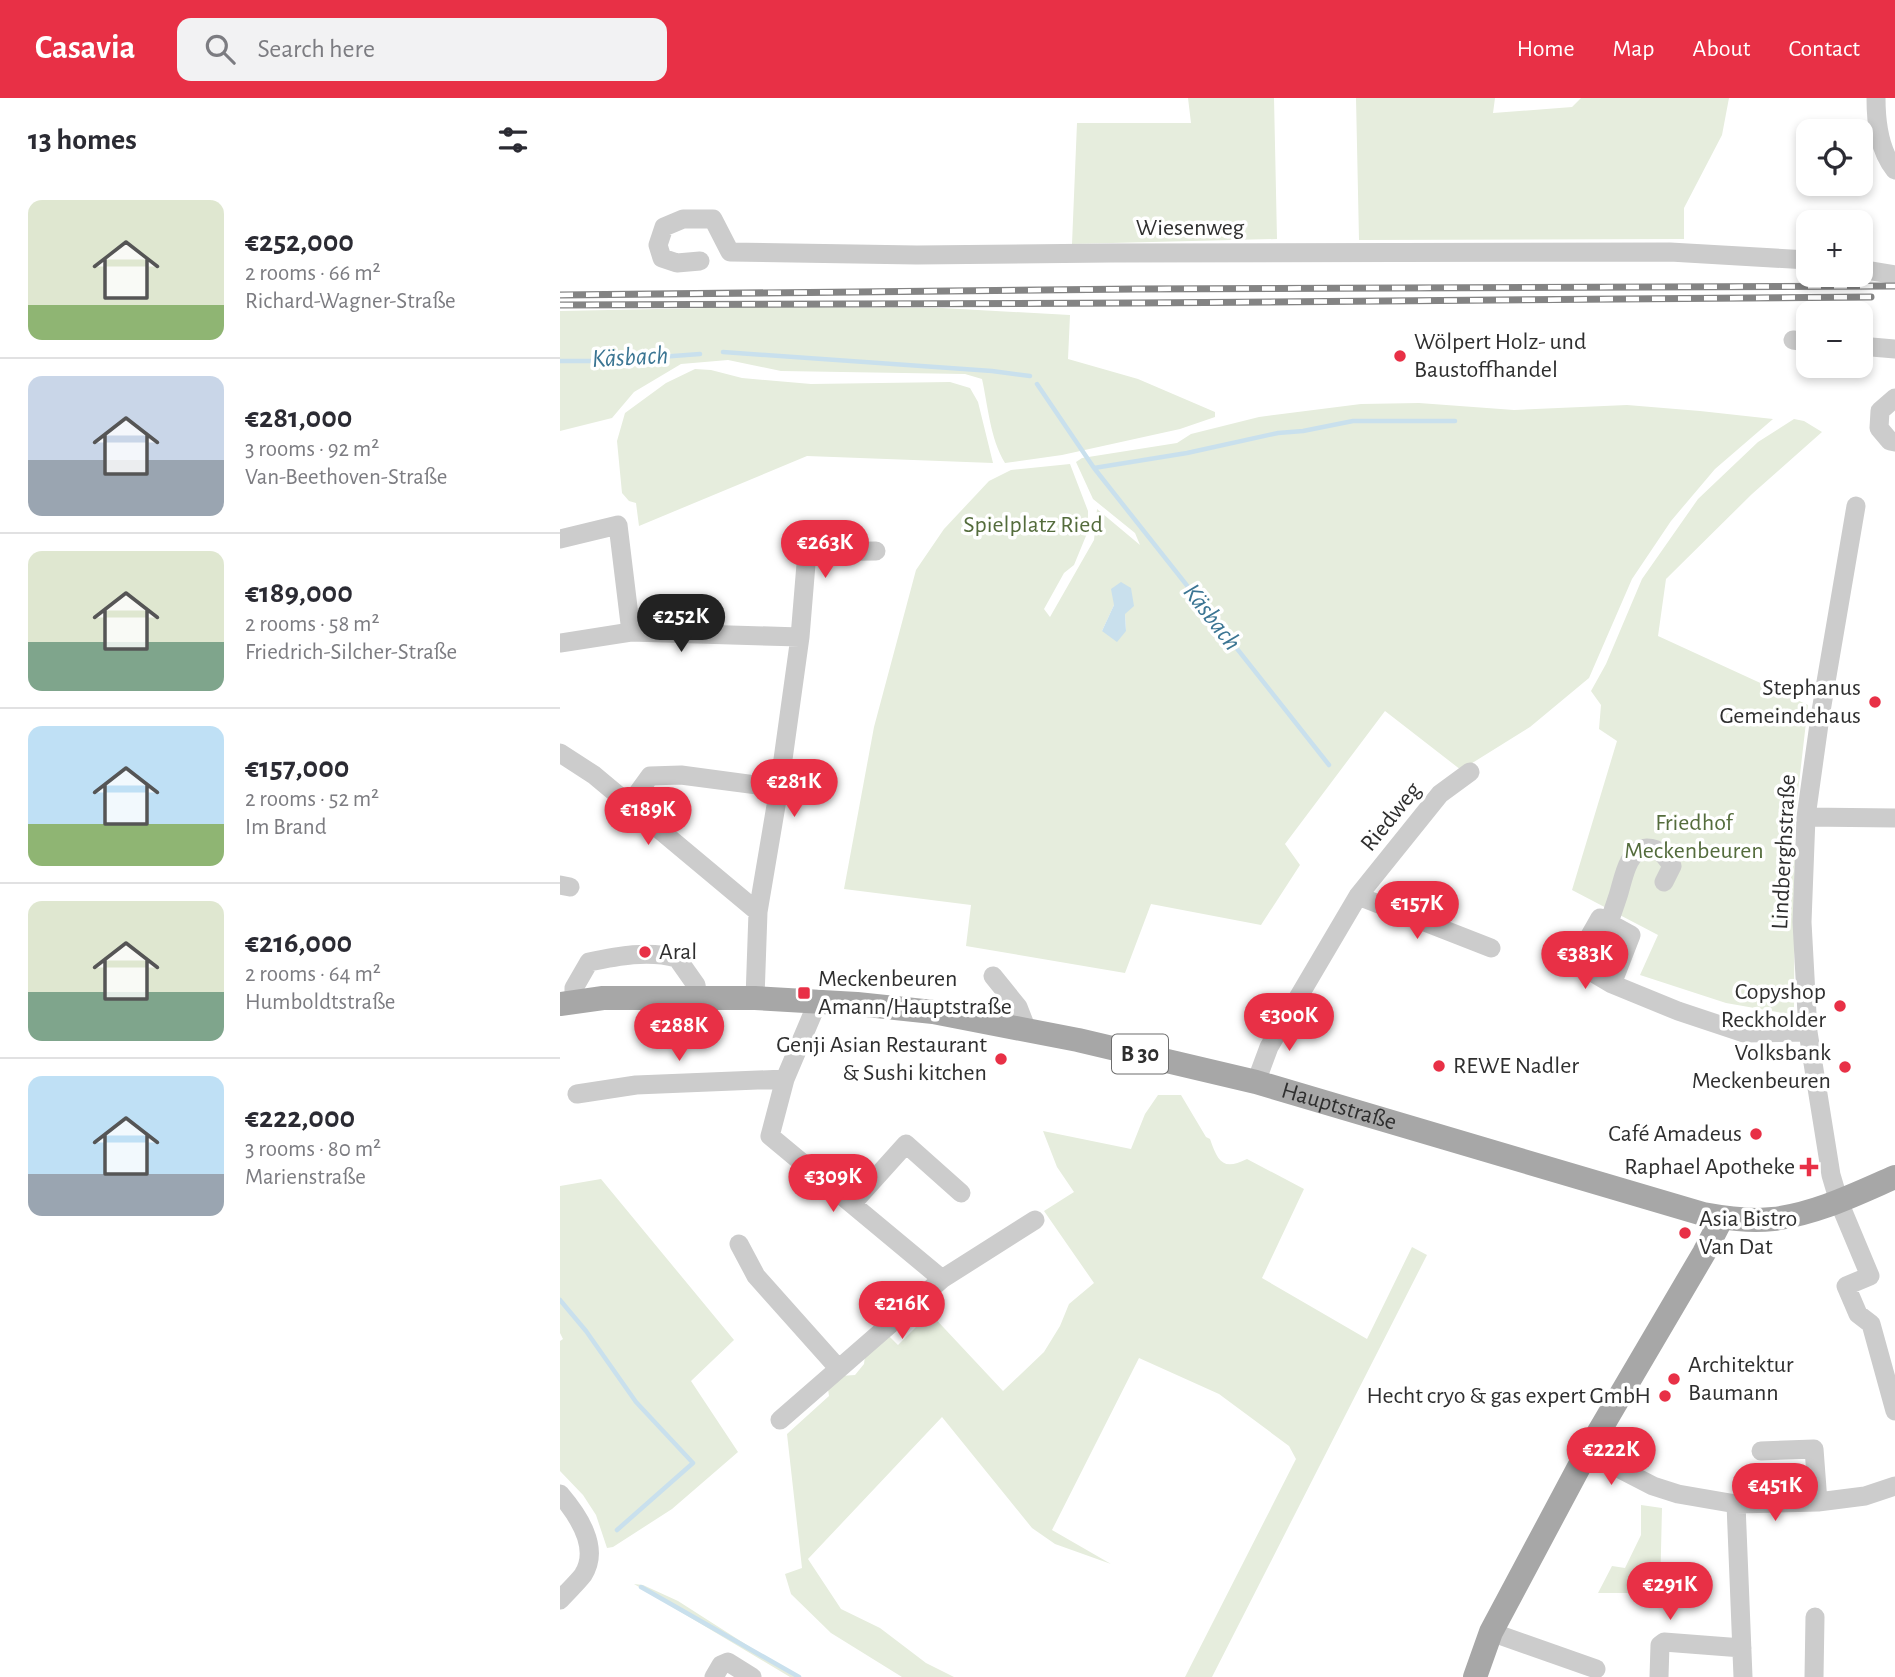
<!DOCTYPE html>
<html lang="en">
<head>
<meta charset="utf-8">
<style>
	body { margin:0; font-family:"Alegreya Sans",sans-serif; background:#f2f2f3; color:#2b2b33; height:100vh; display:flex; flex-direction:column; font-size:26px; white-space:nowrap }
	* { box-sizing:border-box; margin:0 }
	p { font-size:23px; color:#7c7c81 }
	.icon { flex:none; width:38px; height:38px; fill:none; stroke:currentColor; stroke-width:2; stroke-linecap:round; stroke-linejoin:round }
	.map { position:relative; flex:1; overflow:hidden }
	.side { display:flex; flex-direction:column; background:#fff; width:560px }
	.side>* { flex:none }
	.controls { position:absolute; left:1236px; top:21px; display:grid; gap:14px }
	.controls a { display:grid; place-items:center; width:77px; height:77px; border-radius:14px; background:#fff; box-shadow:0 4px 10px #0003; font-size:35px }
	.price { position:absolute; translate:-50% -60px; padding:0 16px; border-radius:24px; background:#e83046; color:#fff; font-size:23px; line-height:46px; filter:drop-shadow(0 2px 4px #0008) }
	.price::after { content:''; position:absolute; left:50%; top:42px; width:21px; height:16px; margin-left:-10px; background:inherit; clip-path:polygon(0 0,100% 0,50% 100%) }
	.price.current { background:#222; color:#fff }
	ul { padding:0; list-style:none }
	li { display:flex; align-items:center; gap:21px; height:175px; padding:0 28px }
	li+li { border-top:2px solid #e1e1e2 }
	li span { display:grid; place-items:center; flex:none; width:196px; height:140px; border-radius:14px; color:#555 }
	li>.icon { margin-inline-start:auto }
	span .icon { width:84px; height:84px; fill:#fffc; stroke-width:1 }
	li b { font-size:30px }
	h2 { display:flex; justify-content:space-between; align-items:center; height:84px; padding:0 28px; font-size:30px }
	header { display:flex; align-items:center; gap:42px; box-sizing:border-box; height:98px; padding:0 35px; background:#e83046; color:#fff }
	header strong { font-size:33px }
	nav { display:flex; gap:38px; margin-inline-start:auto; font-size:24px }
	.search { width:490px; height:63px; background:#f2f2f3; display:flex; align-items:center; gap:18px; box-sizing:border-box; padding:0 24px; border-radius:14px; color:#7c7c81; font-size:26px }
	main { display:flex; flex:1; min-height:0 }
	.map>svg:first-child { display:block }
	.green { fill:#e6eddd; fill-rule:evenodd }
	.water { fill:#c9e0ed }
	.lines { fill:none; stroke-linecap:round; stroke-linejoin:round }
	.stream { stroke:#c9e0ed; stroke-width:4.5 }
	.minor { stroke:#ccc; stroke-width:19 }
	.major { stroke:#a7a7a7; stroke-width:24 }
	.rail-casing { stroke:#848484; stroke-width:7 }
	.rail { stroke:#fff; stroke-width:4.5; stroke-dasharray:13; stroke-linecap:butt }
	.poi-dot { fill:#e83046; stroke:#fff; stroke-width:2.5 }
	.labels { text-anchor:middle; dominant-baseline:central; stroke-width:7; stroke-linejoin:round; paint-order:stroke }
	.shield { fill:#fff; stroke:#6d6d6d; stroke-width:2 }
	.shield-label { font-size:23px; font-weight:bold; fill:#2f2f2f }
	.street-label { font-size:24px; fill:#2f2f2f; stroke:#fff }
	.poi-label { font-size:24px; fill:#2f2f2f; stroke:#fff; text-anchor:end }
	.park-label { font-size:24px; fill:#546c3c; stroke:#fff }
	.water-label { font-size:26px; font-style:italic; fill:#3b7593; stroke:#fff }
</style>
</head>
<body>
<header>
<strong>Casavia</strong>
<div class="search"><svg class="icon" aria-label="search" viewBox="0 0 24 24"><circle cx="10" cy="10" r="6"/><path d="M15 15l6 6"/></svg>Search here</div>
<nav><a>Home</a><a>Map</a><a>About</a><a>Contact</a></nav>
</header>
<main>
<section class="side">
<h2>13 homes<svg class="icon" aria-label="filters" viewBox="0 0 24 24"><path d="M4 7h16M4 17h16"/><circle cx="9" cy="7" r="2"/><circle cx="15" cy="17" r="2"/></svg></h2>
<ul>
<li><span style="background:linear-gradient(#dfe7d0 75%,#8fb573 0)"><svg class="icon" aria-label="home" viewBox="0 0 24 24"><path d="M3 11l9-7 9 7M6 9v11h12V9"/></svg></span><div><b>€252,000</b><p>2 rooms · 66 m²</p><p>Richard-Wagner-Straße</p></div></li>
<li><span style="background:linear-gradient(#c9d6e8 60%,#9aa5b1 0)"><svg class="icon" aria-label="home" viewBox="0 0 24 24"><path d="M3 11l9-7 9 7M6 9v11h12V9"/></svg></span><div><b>€281,000</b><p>3 rooms · 92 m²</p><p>Van-Beethoven-Straße</p></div></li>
<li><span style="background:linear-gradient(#dfe7d0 65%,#7fa58c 0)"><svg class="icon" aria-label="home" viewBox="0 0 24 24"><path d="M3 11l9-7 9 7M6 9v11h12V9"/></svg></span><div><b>€189,000</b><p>2 rooms · 58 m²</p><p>Friedrich-Silcher-Straße</p></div></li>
<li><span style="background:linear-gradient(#bfe0f5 70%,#8fb573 0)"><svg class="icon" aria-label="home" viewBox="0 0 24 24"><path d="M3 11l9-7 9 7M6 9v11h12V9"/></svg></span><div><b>€157,000</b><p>2 rooms · 52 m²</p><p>Im Brand</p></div></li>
<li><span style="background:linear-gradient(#dfe7d0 65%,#7fa58c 0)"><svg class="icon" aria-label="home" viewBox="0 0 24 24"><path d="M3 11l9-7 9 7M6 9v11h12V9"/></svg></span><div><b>€216,000</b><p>2 rooms · 64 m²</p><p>Humboldtstraße</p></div></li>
<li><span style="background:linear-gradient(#bfe0f5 70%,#9aa5b1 0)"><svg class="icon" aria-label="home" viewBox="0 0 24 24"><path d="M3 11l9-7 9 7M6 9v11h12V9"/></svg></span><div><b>€222,000</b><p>3 rooms · 80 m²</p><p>Marienstraße</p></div></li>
</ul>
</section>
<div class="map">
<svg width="1335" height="1579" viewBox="0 0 1335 1579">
	<rect width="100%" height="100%" fill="#fff"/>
	<!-- green -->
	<path class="green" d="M628,0H714L717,141L512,146L517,25H631Z
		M796,0H935L933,15L1012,9L1021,0H1169L1162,37L1124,110V141L799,142Z
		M195,209L382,210L510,217L508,261L578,281L655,314V319L620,331L502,357L445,365C430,340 428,308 422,281L405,276L221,273L168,262L121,266L74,294L52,320L0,333V213Z
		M135,271L151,272L182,280L251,286L390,284L410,290L418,304L433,365L247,358L79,428L76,405L69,403L62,395L57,343L65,315L106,285Z
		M859,305L954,312L1067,307L1140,313L1213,321L1155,371L1111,423L1072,481L1029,580L970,629L901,672L825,613L725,746L740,767L701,827L591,806L565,875L406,848L411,807L284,791L314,629L356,472L384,431L429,383L451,372L510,366L528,413V433L514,467L504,475L484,511L490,519L534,442L537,411L580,447L575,435L533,401L516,364L522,360L617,345L631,336L699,319L801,306ZM554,507L565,516L566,533H542Z
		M1234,321L1244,323L1262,334L1192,396L1106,481L1098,538L1248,607L1235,720L1234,917L1166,905L1080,877L1098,837L1012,792L1057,643L1039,631L1041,607L1031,593L1046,566L1082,481L1138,401L1198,344Z
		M598,997H621L646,1039L650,1041C658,1064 663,1073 687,1061L744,1091L702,1180L807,1241L852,1149L867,1157L652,1579H625L736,1361L729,1348L659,1296L579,1260L492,1432L551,1466L495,1446L472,1430L382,1319L248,1461L281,1511L320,1530L366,1565L394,1579H342L271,1535L231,1496L225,1476L242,1470L227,1336L269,1298L268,1291L280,1278L295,1277L304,1266L305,1258L329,1238L338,1247L370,1215L443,1293L484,1254L500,1228L509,1206L534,1185L484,1113L514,1094L497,1069L483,1033L571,1051L585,1016Z
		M41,1081L174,1242L131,1283L178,1354L112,1411L53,1449L47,1450L36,1417L23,1397L0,1373V1243L3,1241L0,1235V1088Z
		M1081,1407L1102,1410L1100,1495H1038L1052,1468L1065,1470L1081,1437Z
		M74,1486L83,1487L118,1503L237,1579H230Z"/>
	<!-- water -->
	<path class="water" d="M561,484L571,490L574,508L565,516L566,533L557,544L542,533L554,507L551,491Z"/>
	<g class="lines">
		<!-- stream -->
		<path class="stream" d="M163,254L432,273L470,278
			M0,263H46L140,256
			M477,286L534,370L769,667
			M534,370L627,355L718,335L743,333L793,323H895
			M0,1202L26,1233L76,1304L133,1365L57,1432
			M81,1489L239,1579"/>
		<!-- minor -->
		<path class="minor" d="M1316,0C1316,25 1319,52 1335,72
			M140,163L117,165L102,160L98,147L104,129L123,121H153L170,154L357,157L551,155L1110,154L1248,162
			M1300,171L1335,177
			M1233,242L1248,244
			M1300,248L1335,251
			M1335,300L1320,313L1319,330L1330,343L1335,344
			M1296,408L1260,619L1246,719L1242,824L1248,934L1271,1077L1279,1104L1310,1178L1286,1188L1298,1216L1311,1226L1335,1313
			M0,441L58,427L71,534
			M0,545L71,534L240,539
			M0,655L34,677L198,814
			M69,707L90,678L121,677L219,690
			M1246,719L1335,720
			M0,787L10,789
			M798,798L931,850
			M1049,824C1052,816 1055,807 1058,798C1063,783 1067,751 1087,750C1100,750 1106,759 1112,768L1104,784
			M433,878L458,909L467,932
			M1052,886L1071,837L1040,820L1015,864L1052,886L1118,913L1184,935L1248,934
			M195,900L198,814L219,690L240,539L247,454L316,453
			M254,903L253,915L225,981L210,1038L382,1181L475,1122
			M14,904V890L29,864C58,858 88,852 117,860L136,887L138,900
			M696,984L709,949L798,798L880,696L910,674
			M17,996L76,987L225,981
			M292,1106L346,1046L401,1095
			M179,1146L196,1178L279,1271
			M220,1322L382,1181
			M1201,1353L1254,1351L1258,1404
			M1027,1354L1093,1388L1118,1396L1176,1406L1258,1404L1305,1398L1335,1388
			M0,1396C17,1416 41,1449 23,1477C16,1486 7,1494 0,1502
			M1176,1406L1183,1579
			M931,1534L1036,1571
			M154,1579L161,1567L168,1564L192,1579
			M1099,1579L1100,1547L1104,1544L1182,1550
			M1254,1579L1255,1519"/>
		<!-- major -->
		<g class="major">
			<path id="s1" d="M0,906L43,900H195L297,906L373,914L518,942L696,984L1143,1116C1165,1120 1190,1124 1213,1121C1256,1116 1296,1096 1335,1079"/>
			<path d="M915,1579L931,1534L1027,1354L1144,1155L1162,1120"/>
		</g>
		<!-- rail casing -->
		<g class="rail-casing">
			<path id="rail" d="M0,197L576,191L1335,188
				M0,207L577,205L1311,199"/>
		</g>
		<!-- rail -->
		<use href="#rail" class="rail"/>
	</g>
	<!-- markers -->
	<g class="poi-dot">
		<circle cx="840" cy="258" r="7"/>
		<circle cx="1315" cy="604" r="7"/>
		<circle cx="85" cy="854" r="7"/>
		<rect x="237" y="888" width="14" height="14" rx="3.5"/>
		<circle cx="1280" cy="908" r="7"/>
		<circle cx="441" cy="961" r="7"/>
		<circle cx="879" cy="968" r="7"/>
		<circle cx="1285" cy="969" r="7"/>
		<circle cx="1196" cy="1036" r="7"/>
		<path d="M1245.5 1058.5h7v7h7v7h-7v7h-7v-7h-7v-7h7z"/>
		<circle cx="1125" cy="1135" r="7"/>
		<circle cx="1114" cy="1281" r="7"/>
		<circle cx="1105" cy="1298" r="7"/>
	</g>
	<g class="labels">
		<!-- shield labels -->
		<rect class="shield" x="552" y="936.5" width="56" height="39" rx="5"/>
		<g class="shield-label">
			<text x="580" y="956">B 30</text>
		</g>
		<!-- street labels -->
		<g class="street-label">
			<text x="630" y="130">Wiesenweg</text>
			<text transform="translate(831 719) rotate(-51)">Riedweg</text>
			<text transform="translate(1224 754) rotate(-87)">Lindberghstraße</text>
			<text stroke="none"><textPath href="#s1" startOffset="791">Hauptstraße</textPath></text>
		</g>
		<!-- poi labels -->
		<g class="poi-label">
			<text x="854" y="244" text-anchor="start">Wölpert Holz- und<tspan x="854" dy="28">Baustoffhandel</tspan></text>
			<text x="1301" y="590">Stephanus<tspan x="1301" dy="28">Gemeindehaus</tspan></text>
			<text x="99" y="854" text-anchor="start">Aral</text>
			<text x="258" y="881" text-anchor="start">Meckenbeuren<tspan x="258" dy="28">Amann/Hauptstraße</tspan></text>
			<text x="1266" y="894">Copyshop<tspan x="1266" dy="28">Reckholder</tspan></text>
			<text x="427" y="947">Genji Asian Restaurant<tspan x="427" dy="28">&amp; Sushi kitchen</tspan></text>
			<text x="1271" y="955">Volksbank<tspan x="1271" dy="28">Meckenbeuren</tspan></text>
			<text x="893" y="968" text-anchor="start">REWE Nadler</text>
			<text x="1182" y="1036">Café Amadeus</text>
			<text x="1235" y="1069">Raphael Apotheke</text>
			<text x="1139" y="1121" text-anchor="start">Asia Bistro<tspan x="1139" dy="28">Van Dat</tspan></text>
			<text x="1128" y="1267" text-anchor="start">Architektur<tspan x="1128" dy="28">Baumann</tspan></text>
			<text x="1091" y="1298">Hecht cryo &amp; gas expert GmbH</text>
		</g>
		<!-- park labels -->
		<g class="park-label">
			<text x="473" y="427">Spielplatz Ried</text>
			<text x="1134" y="725">Friedhof<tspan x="1134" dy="28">Meckenbeuren</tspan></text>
		</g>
		<!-- water labels -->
		<g class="water-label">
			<text transform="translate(70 259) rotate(-3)">Käsbach</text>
			<text transform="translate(652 519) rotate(52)">Käsbach</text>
		</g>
	</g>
</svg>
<div class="controls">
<a><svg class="icon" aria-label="locate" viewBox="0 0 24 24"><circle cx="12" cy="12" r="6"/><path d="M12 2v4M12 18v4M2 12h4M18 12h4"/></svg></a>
<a>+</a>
<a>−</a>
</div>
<b class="price" style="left:265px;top:482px">€263K</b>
<b class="price current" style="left:121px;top:556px">€252K</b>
<b class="price" style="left:234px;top:721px">€281K</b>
<b class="price" style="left:88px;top:749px">€189K</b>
<b class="price" style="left:857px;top:843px">€157K</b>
<b class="price" style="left:1025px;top:893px">€383K</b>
<b class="price" style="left:729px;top:955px">€300K</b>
<b class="price" style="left:119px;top:965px">€288K</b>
<b class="price" style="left:273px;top:1116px">€309K</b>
<b class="price" style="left:342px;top:1243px">€216K</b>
<b class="price" style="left:1051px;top:1389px">€222K</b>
<b class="price" style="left:1215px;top:1425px">€451K</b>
<b class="price" style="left:1110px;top:1524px">€291K</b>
</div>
</main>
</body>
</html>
